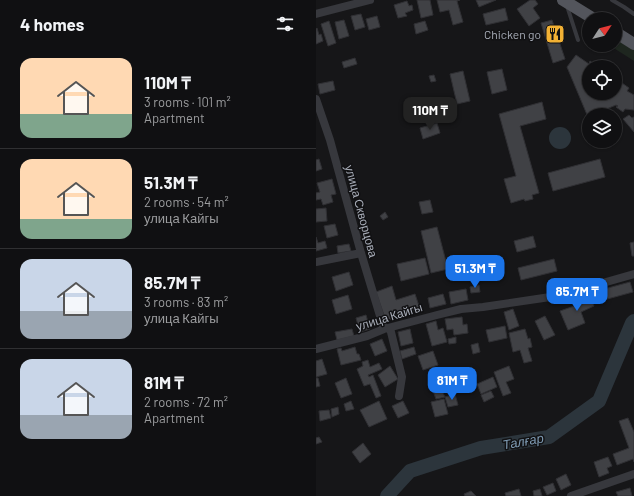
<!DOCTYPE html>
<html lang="en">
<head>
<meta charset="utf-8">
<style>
	body { margin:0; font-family:Barlow,sans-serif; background:#19191b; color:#f1f3f6; height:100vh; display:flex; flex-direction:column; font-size:15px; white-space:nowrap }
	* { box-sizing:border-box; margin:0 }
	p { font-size:13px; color:#9c9d9f }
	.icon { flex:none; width:22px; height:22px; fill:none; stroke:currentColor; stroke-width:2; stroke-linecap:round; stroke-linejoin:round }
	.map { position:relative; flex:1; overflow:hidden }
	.sheet { display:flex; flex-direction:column; background:#101012; width:316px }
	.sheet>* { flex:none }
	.needle { width:26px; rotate:54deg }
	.buttons { position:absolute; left:266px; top:12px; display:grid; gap:8px }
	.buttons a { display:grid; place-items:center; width:40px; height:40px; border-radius:50%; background:#101012; box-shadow:0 1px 3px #0004,0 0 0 1px #303032; font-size:20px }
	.price { position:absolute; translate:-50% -34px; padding:0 9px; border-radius:8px; background:#1a73e8; color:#fff; font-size:13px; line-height:26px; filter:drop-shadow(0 1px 2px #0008) }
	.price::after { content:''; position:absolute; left:50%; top:24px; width:12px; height:9px; margin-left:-6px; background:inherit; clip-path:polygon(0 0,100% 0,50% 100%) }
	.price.selected { background:#222; color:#fff }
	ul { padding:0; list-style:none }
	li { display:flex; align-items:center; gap:12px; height:100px; padding:0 20px }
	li+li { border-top:1px solid #303032 }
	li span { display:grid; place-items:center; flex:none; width:112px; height:80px; border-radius:12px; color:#555 }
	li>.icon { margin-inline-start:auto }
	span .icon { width:48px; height:48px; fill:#fffc; stroke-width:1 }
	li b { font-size:17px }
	h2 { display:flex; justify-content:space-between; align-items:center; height:48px; padding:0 20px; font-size:17px }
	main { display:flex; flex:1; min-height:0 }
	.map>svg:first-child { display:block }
	.green { fill:#1e261f }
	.water { fill:#2c353c }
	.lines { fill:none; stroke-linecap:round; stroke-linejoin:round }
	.river { stroke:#2c353c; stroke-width:14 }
	.building { fill:#404145; stroke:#303034 }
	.lane { stroke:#37383d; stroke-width:4 }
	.street { stroke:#37383d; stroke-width:8 }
	.primary { stroke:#53555c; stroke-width:12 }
	.labels { text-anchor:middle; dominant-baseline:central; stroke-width:3; stroke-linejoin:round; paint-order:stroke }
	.poi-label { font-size:12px; fill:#a8adb8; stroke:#111113; text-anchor:end }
	.street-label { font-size:12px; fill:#a8adb8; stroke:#111113 }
	.water-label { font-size:13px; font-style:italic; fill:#7f9bb3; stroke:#111113 }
</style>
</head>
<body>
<main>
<section class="sheet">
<h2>4 homes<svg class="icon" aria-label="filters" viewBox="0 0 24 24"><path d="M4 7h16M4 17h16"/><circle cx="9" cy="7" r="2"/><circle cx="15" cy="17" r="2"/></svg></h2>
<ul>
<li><span style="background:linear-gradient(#ffd9b3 70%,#7fa58c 0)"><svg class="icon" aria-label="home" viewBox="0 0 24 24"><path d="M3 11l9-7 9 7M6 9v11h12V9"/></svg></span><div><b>110M ₸</b><p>3 rooms · 101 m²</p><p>Apartment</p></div></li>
<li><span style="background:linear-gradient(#ffd9b3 75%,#7fa58c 0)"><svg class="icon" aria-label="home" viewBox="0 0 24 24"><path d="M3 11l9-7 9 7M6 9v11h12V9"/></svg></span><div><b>51.3M ₸</b><p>2 rooms · 54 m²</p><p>улица Кайгы</p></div></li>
<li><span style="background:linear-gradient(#c9d6e8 65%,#9aa5b1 0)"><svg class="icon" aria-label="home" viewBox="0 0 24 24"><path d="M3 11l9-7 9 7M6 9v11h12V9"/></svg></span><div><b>85.7M ₸</b><p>3 rooms · 83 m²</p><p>улица Кайгы</p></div></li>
<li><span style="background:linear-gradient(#c9d6e8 70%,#9aa5b1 0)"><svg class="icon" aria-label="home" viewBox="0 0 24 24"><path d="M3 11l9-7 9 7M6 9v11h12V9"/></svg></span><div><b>81M ₸</b><p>2 rooms · 72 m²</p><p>Apartment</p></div></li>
</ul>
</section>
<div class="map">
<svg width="318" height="496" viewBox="0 0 318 496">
	<rect width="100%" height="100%" fill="#161618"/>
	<!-- green -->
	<path class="green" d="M299,39L318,50V61L293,45H299Z"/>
	<!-- water -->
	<path class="water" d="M233 138a11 11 0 1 1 22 0a11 11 0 1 1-22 0Z"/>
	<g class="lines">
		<!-- river -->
		<path class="river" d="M71,496L94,471L165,448L233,437L283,401L316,323L318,321"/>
	</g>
	<!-- building -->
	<path class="building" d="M101,0H114L117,15L105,18Z
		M121,0H144L141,1L147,22L137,25L133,10L124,12Z
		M160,0H180L163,7Z
		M214,0H219L222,4L217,8L224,18L213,26L201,9Z
		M91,1L93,6L96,5L97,10L89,13L91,16L82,18L78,5Z
		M189,8L192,20L170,25L167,14Z
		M45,14L49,27L39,30L35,16Z
		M61,16L64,27L53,30L50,19Z
		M28,20L33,36L23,39L19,22Z
		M236,20L249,59L237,63L225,23Z
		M13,21L20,43L12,46L5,24Z
		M109,21L112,30L100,34L98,24Z
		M1,28L3,35L5,34L7,41L0,44V29Z
		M260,55L273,64L274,61L282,67H273V93H299V78L313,88L311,91L318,95V110L309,109L307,112L300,107L302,106L300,105L276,115H273V116L272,117L251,67Z
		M39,58L41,64L28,68L26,62Z
		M186,69L191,90L176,94L171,72Z
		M147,71L154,101L141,104L134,74Z
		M118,75L120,81L115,82L113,76Z
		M17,81L19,90L4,94L2,84Z
		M226,102L230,119L204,126L223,193L216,195L217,199L209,201L208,199L195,203L188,179L200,176L183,114Z
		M313,115L316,118L318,117V132L307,119Z
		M121,123L124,133L107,139L104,128Z
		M3,159L6,169L0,171V160Z
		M284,159L289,177L237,191L232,173Z
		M16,179L20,194L15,195L17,202L7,205L5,199L0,200V193L4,192L1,183Z
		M114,200L117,212L106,214L103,202Z
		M10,208L11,221L0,222V209Z
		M69,212L72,217L67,220L64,216Z
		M19,224L22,235L11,238L8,226Z
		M121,227L132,269L115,273L105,231Z
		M217,236L220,247L201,252L198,241Z
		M0,237L2,243L9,241L11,248L0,251Z
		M318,242V256H316L314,243Z
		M33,244L35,251L22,253L21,246Z
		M109,258L113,274L85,281L81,264Z
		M238,259L241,271L205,280L202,268Z
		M33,272L37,285L20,291L16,277Z
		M314,282L317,292L284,301L281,291Z
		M163,285L164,292L155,293L154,287Z
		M76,286L80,300L99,294L104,309L70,321L60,292Z
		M150,289L152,300L135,304L133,292Z
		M127,294L130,304L114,308L112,298Z
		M273,294L278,306L265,312L269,323L252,330L244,311L261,305L259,300Z
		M32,295L36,309L20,314L16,300Z
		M197,309L203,326L193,330L188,312Z
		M50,315L54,329L44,332L40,318Z
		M229,316L239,335L228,340L219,321Z
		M146,317L147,325L151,324L152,333L138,335L137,329L131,330L129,319Z
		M120,321L122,330L127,328L131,342L116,346L110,324Z
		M189,326L191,338L173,342L170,330Z
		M36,329L38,336L21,340L19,332Z
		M94,329L97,343L85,346L82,332Z
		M209,329L212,339L214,338L216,347L212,348L216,361L208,363L204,350L197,352L193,333Z
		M140,337V343L133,344L132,339Z
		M66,339L71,351L59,356L54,344Z
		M162,343L164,352L157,354L155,345Z
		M39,347L41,354H43L45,360L25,365L21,349L25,348L26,351Z
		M98,347L100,354L86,359L84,351Z
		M117,351L122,365L107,370L102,356Z
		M6,359L11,374L0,377V361Z
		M52,360L54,367L63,363L66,369L52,375L53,377L57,375L65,396L60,398L54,384L48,386L41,369L47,366L46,362Z
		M74,366L82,379L69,387L62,375Z
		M193,366L198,379L190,382L195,393L187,396L178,372Z
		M177,377L181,387L165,394L161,384Z
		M0,378H2L4,386L0,387Z
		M30,378L36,394L25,398L19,383Z
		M125,389L129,397L120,399L117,391Z
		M175,391L178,397L168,402L165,395Z
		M139,394L142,405L132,407L129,397Z
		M128,399L132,414L119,417L115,402Z
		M35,401L38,409L30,411L28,404Z
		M63,401L71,419L53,427L44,410Z
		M87,401L93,413L82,418L76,406Z
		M22,407L23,414L16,417L15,409Z
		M13,410L15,418L4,421L3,411Z
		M312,418L318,432V462L317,459L301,465L297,454L313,448L303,421Z
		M3,437L6,442L0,444V438Z
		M47,443L55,454L44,463L36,452Z
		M292,457L296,466L291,468L293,473L283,477L278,462Z
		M250,474L255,485L245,490L240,479Z
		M237,483L240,491L231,495L227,487Z
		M314,488L316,496H302L300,492Z
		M203,489L205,496H190L189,493Z
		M224,489L226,496H218L217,491Z
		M155,491L160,496H149L148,494Z"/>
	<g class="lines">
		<!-- lane -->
		<path class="lane" d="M296,0L308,7L318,14
			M251,6L262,40"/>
		<!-- street -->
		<path class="street" d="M0,14L54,0
			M0,99L14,140L45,253L68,329
			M0,262L45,253
			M74,328L86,377L83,396
			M0,349L51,336L68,329L121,315L145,309L167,307L241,296L318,274
			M255,496L318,474"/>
		<!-- primary -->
		<path class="primary" d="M247,0L278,19
			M299,32L318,44"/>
	</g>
	<!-- icons -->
	<defs>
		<g id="restaurant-square" transform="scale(1)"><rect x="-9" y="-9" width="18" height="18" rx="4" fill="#f2b134" stroke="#111113"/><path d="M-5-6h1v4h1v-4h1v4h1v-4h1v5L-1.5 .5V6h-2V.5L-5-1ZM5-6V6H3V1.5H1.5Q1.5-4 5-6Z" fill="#111"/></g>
	</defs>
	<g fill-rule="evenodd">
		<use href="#restaurant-square" x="239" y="34"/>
	</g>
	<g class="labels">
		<!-- poi labels -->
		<g class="poi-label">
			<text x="225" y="34">Chicken go</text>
		</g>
		<!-- street labels -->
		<g class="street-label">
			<text transform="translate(46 211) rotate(75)">улица Скворцова</text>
			<text transform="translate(73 316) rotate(-17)">улица Кайгы</text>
		</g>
		<!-- water labels -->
		<g class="water-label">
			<text transform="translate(207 441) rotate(-10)">Талғар</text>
		</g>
	</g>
</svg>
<div class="buttons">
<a><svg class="needle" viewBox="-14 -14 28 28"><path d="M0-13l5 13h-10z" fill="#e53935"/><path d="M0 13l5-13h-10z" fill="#9c9d9f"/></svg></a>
<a><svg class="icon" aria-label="locate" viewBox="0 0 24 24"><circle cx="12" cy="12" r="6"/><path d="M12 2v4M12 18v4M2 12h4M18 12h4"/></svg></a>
<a><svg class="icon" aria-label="layers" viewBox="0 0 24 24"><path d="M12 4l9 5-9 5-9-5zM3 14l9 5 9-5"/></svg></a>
</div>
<b class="price selected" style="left:114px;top:131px">110M ₸</b>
<b class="price" style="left:159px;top:289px">51.3M ₸</b>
<b class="price" style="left:261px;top:312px">85.7M ₸</b>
<b class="price" style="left:136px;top:401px">81M ₸</b>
</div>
</main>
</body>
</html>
